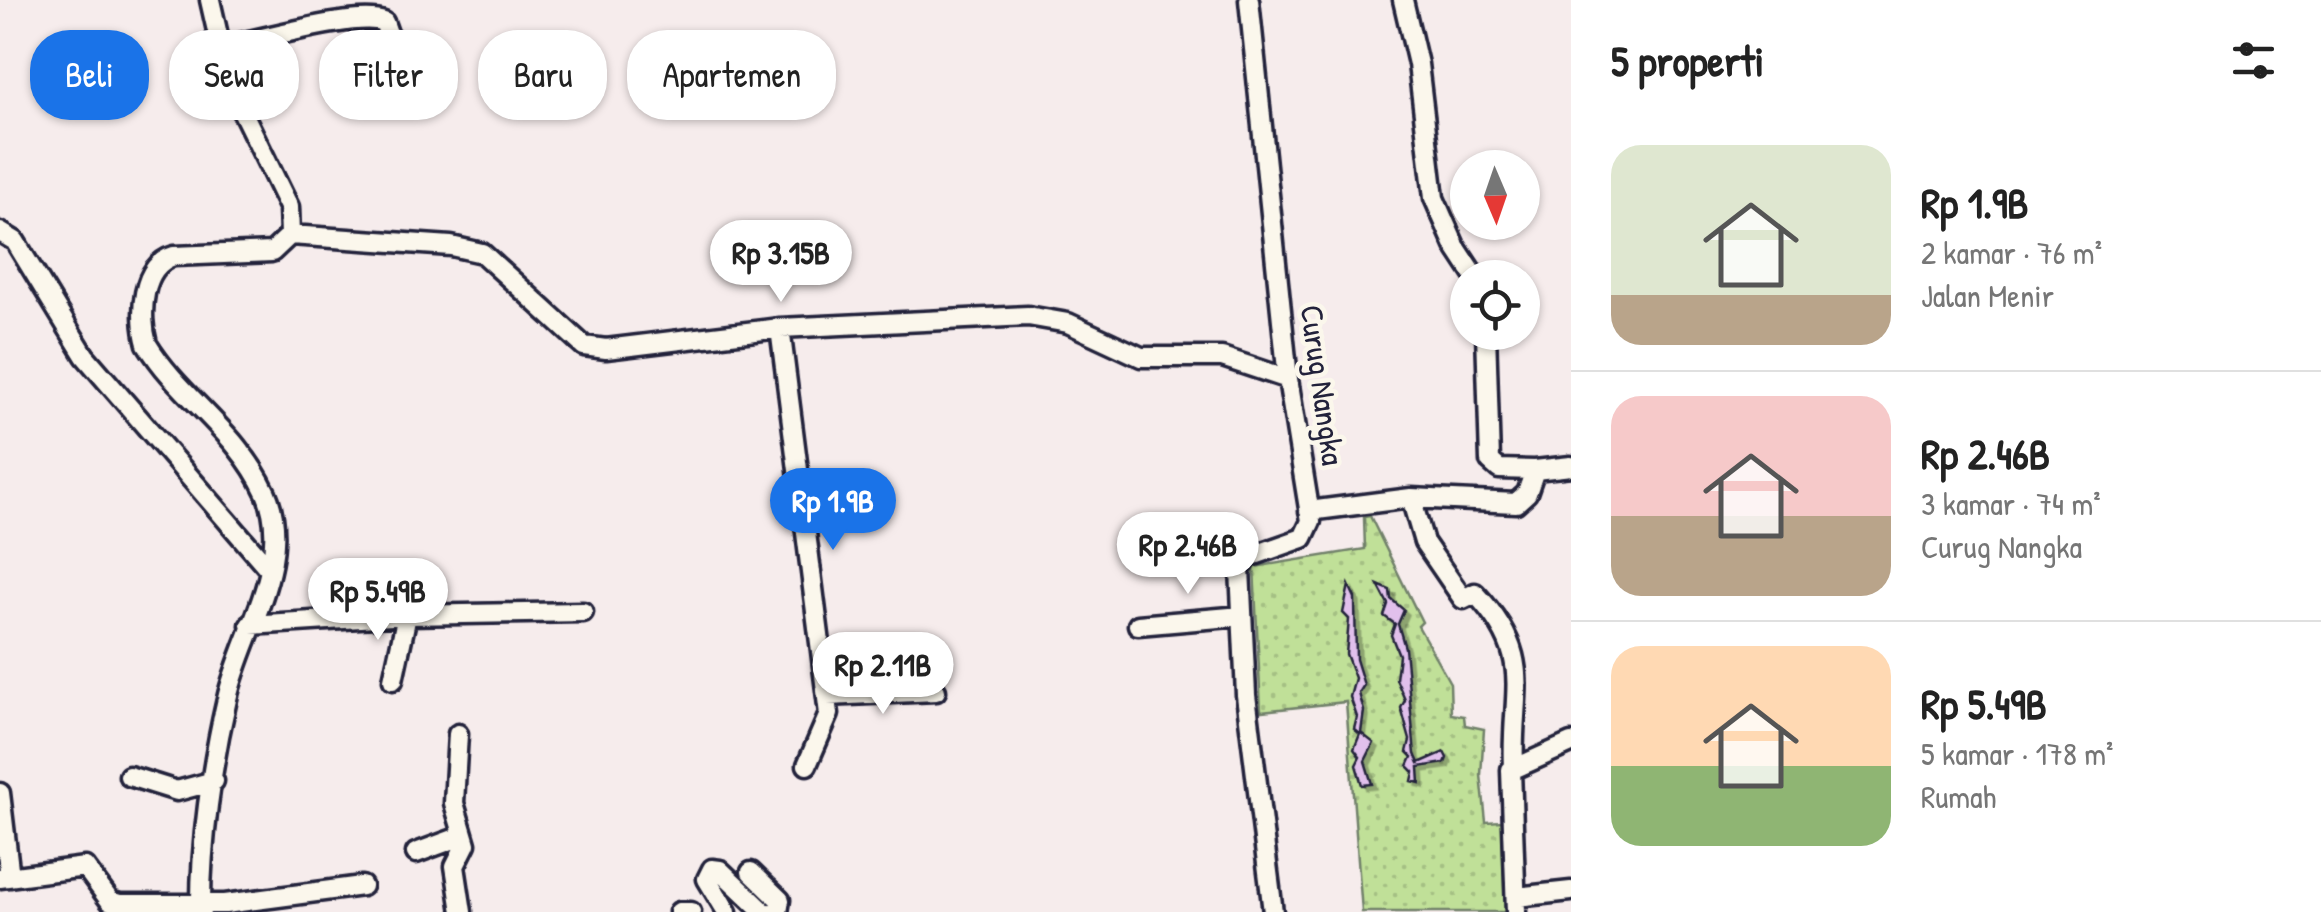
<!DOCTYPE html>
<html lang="id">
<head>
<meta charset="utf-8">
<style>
	body { margin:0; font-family:"Patrick Hand",sans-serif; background:#f6f6f6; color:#222; height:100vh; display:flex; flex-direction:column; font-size:38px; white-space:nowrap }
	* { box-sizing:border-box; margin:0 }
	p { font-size:32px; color:#767676 }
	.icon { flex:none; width:55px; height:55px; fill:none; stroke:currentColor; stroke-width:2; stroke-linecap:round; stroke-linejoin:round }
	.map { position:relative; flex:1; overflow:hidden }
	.side { display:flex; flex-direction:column; background:#fff; width:750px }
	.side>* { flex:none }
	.hud { position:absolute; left:30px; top:30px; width:950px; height:90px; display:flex; gap:20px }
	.needle { width:65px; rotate:178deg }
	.controls { position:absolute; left:1450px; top:150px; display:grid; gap:20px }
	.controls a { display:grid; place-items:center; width:90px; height:90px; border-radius:50%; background:#fff; box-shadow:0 2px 8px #0004; font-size:50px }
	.price { position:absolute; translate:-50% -85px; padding:0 22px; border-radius:35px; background:#fff; color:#222; font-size:32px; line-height:65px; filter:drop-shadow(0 2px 5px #0008) }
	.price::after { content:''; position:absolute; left:50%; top:60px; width:30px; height:22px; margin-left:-15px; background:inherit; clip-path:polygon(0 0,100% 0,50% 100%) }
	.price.current { background:#1a73e8; color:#fff }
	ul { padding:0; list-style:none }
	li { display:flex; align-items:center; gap:30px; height:250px; padding:0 40px }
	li+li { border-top:2px solid #e0e0e0 }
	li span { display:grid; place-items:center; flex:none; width:280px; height:200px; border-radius:30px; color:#555 }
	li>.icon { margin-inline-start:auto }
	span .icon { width:120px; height:120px; fill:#fffc; stroke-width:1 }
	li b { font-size:42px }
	h2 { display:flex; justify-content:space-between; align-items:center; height:120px; padding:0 40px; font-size:42px }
	.pill { padding:0 35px; border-radius:40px; background:#fff; box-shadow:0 2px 8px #0004; font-size:35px; line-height:90px }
	.pill.current { background:#1a73e8; color:#fff }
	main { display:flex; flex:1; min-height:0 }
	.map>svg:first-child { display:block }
	.grass { fill:url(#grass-dots); stroke:#71816a; stroke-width:2.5 }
	.building { fill:#e1c0ec; stroke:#22223b; stroke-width:2.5; filter:url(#shadow) }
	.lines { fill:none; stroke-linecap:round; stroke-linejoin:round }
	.minor-casing { stroke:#22223b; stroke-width:25 }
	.minor { stroke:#fbf7ec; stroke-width:18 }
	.labels { text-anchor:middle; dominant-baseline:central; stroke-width:9; stroke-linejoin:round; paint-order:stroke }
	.street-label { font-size:32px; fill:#22223b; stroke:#fbf7ec }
</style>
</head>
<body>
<main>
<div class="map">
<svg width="1571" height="912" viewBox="0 0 1571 912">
	<defs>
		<pattern id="grass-dots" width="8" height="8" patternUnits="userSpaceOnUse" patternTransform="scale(2.5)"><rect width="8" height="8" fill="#c0e098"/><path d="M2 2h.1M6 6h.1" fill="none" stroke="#a5c084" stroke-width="1.8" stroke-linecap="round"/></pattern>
		<filter id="shadow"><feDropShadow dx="4.5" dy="4.5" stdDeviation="0" flood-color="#0004"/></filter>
	</defs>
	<rect width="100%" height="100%" fill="#f6ecec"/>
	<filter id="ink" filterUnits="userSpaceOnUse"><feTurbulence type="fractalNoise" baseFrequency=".01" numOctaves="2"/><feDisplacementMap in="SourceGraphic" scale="20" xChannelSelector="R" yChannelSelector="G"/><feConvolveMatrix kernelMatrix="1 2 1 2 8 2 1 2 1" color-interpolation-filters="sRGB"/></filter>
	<g filter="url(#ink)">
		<!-- grass -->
		<path class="grass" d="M1370,516L1422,622L1418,626L1450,683L1451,714L1464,716L1465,725L1484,729L1481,775L1486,822L1502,821L1505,912H1362L1346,702L1261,711L1254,567L1365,549L1364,517Z"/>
		<!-- building -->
		<path class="building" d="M1349,585L1355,598L1356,659L1364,685L1359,693L1364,711L1361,733L1374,743L1365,761L1372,784L1362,785L1356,765L1360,757L1354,749L1360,734L1354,729L1357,717L1350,697L1355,678L1346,654L1349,619L1343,613Z
			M1378,585L1390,590L1391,599L1404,610L1398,624L1405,648L1415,754L1419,763L1444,752L1447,758L1445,763L1419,767L1420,783L1412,781L1414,772L1408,766L1412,757L1407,752L1410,740L1401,708L1405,700L1396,679L1399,655L1391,635L1395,624L1384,616L1388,604Z"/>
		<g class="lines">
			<!-- minor casing -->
			<g class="minor-casing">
				<path id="minor" d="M1249,0L1288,379L1311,521L1303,538L1249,557L1240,569L1246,695L1273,912
					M1403,0L1418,64L1434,198L1455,246L1476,278
					M221,47C257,41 357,11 384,22L389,36L368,75
					M0,232L15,241L85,356L269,569
					M290,235L451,246L482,253L584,346L606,349L780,328L1028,316L1068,323L1141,357H1222L1288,379
					M780,328L829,714L807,765
					M1486,332L1490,461L1499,469L1535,470
					M1411,498L1424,542L1463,599L1475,593C1537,659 1510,691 1514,767
					M1309,511L1411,498L1516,503L1527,493L1535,470L1571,466
					M250,625L407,615L583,612
					M1138,625L1242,616
					M393,680L407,615
					M827,696L936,691
					M458,734L454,803L466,844L455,866L462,912
					M129,776L177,791L214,781
					M0,793L10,877
					M416,853L462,836
					M751,872L780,900L778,912
					M0,878L85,867L110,901L120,904H225L362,886
					M1516,897L1571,891
					M201,912C200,847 212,763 227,699C241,634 295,560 266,493C237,430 180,398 147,344C139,316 141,265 174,256L272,252L290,235L289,207L229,84L210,0
					M679,912H691
					M727,912L707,879L712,869L720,870L764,912
					M1516,912L1511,770L1571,743"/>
			</g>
			<!-- minor -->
			<use href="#minor" class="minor"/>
		</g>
	</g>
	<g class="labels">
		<!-- street labels -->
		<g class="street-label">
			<text transform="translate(1323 385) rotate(82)">Curug Nangka</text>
		</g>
	</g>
</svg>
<div class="controls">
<a><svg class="needle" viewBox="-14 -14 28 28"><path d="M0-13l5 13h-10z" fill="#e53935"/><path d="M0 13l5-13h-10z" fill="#767676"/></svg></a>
<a><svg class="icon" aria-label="locate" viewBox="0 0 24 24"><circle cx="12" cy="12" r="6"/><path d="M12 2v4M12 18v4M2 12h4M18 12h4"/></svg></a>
</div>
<b class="price" style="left:781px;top:305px">Rp 3.15B</b>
<b class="price current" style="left:833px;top:553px">Rp 1.9B</b>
<b class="price" style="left:1188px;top:597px">Rp 2.46B</b>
<b class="price" style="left:378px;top:643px">Rp 5.49B</b>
<b class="price" style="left:883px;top:717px">Rp 2.11B</b>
<div class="hud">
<a class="pill current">Beli</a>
<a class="pill">Sewa</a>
<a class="pill">Filter</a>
<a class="pill">Baru</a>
<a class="pill">Apartemen</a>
</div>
</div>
<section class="side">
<h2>5 properti<svg class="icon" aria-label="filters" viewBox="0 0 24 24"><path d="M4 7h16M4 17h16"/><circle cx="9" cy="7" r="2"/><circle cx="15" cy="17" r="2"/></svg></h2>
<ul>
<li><span style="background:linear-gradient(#dfe7d0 75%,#b9a48a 0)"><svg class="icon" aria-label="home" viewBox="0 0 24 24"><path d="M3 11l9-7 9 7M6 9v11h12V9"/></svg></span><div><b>Rp 1.9B</b><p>2 kamar · 76 m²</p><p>Jalan Menir</p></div></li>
<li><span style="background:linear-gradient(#f6c9c9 60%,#b9a48a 0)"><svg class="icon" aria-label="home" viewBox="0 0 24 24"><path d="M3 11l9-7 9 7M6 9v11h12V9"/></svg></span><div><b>Rp 2.46B</b><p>3 kamar · 74 m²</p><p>Curug Nangka</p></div></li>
<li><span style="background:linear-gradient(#ffd9b3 60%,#8fb573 0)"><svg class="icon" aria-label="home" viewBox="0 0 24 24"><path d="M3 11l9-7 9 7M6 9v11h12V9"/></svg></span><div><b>Rp 5.49B</b><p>5 kamar · 178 m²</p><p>Rumah</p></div></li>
</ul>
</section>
</main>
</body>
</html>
